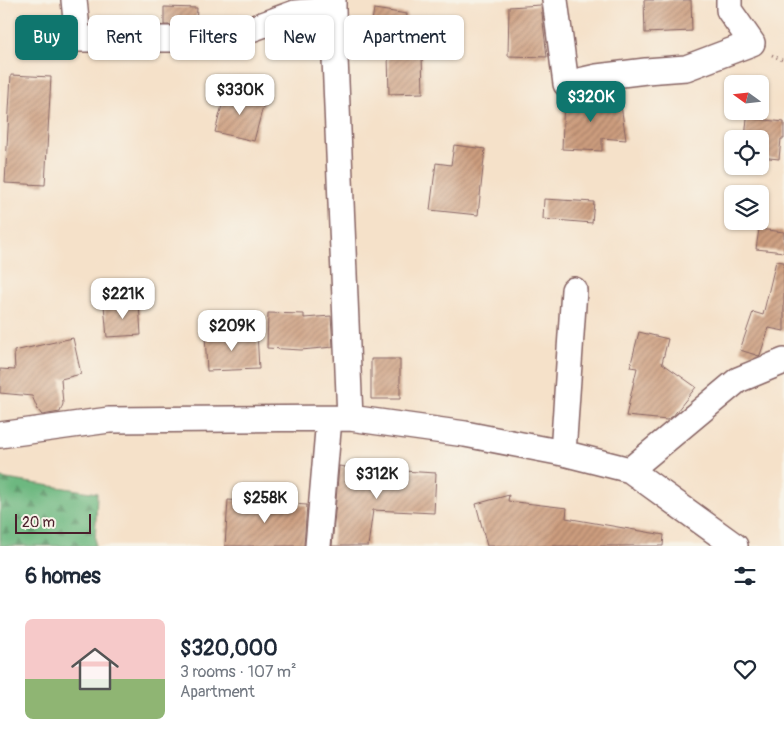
<!DOCTYPE html>
<html lang="en">
<head>
<meta charset="utf-8">
<style>
	body { margin:0; font-family:Pangolin,sans-serif; background:#f2f2f3; color:#1f2937; height:100vh; display:flex; flex-direction:column; font-size:19px; white-space:nowrap }
	* { box-sizing:border-box; margin:0 }
	p { font-size:16px; color:#747a83 }
	.icon { flex:none; width:28px; height:28px; fill:none; stroke:currentColor; stroke-width:2; stroke-linecap:round; stroke-linejoin:round }
	.map { position:relative; height:546px; overflow:hidden }
	.details { display:flex; flex-direction:column; background:#fff; flex:1 }
	.details>* { flex:none }
	.banner { position:absolute; left:15px; top:15px; width:500px; height:45px; display:flex; gap:10px }
	.needle { width:32px; rotate:285deg }
	.fabs { position:absolute; left:724px; top:75px; display:grid; gap:10px }
	.fabs a { display:grid; place-items:center; width:45px; height:45px; border-radius:8px; background:#fff; box-shadow:0 1px 4px #0004; font-size:25px }
	.scale { position:absolute; left:15px; bottom:12px; width:76px; box-sizing:border-box; padding-left:5px; border:2px solid #4a1f2b; border-top:0; font-size:14px; line-height:18px; white-space:nowrap; color:#4a1f2b; -webkit-text-stroke:4px #f7f3e8; paint-order:stroke }
	.price { position:absolute; translate:-50% -42px; padding:0 11px; border-radius:10px; background:#fff; color:#222; font-size:16px; line-height:32px; filter:drop-shadow(0 1px 2px #0008) }
	.price::after { content:''; position:absolute; left:50%; top:30px; width:15px; height:11px; margin-left:-8px; background:inherit; clip-path:polygon(0 0,100% 0,50% 100%) }
	.price.selected { background:#0f766e; color:#fff }
	ul { padding:0; list-style:none }
	li { display:flex; align-items:center; gap:15px; height:125px; padding:0 25px }
	li+li { border-top:1px solid #e0e1e3 }
	li span { display:grid; place-items:center; flex:none; width:140px; height:100px; border-radius:8px; color:#555 }
	li>.icon { margin-inline-start:auto }
	span .icon { width:60px; height:60px; fill:#fffc; stroke-width:1 }
	li b { font-size:21px }
	h2 { display:flex; justify-content:space-between; align-items:center; height:60px; padding:0 25px; font-size:21px }
	.chip { padding:0 18px; border-radius:8px; background:#fff; box-shadow:0 1px 4px #0004; font-size:18px; line-height:45px }
	.chip.selected { background:#0f766e; color:#fff }
	.map>svg:first-child { display:block }
	.forest { fill:url(#forest-firs); stroke:#5c6c56 }
	.building { fill:url(#building-hatch) }
	.lines { fill:none; stroke-linecap:round; stroke-linejoin:round }
	.minor-casing { stroke:#866362; stroke-width:28 }
	.path { stroke:#866362; stroke-width:3; stroke-dasharray:1 4; stroke-linecap:butt }
	.minor { stroke:#fff; stroke-width:25 }
</style>
</head>
<body>
<div class="map">
<svg width="784" height="546" viewBox="0 0 784 546">
	<defs>
		<pattern id="forest-firs" width="22" height="20" patternUnits="userSpaceOnUse" patternTransform="scale(1.25)"><rect width="22" height="20" fill="#6db880"/><path d="M5 1l3.5 6h-7zM16 11l3.5 6h-7z" fill="#5c9569"/></pattern>
		<pattern id="building-hatch" width="6" height="6" patternUnits="userSpaceOnUse" patternTransform="scale(1.25)"><rect width="6" height="6" fill="#cc9d7e"/><path d="M-1 1l2-2M0 6l6-6M5 7l2-2" fill="none" stroke="#a87f67"/></pattern>
	</defs>
	<rect width="100%" height="100%" fill="#f7f3e8"/>
	<filter id="ink" filterUnits="userSpaceOnUse"><feTurbulence type="fractalNoise" baseFrequency=".02" numOctaves="2"/><feDisplacementMap in="SourceGraphic" scale="10" xChannelSelector="R" yChannelSelector="G"/><feConvolveMatrix kernelMatrix="1 2 1 2 8 2 1 2 1" color-interpolation-filters="sRGB"/></filter>
	<filter id="wash" filterUnits="userSpaceOnUse"><feTurbulence type="fractalNoise" baseFrequency=".0096" numOctaves="4" result="noise"/><feDisplacementMap in="SourceGraphic" scale="20" xChannelSelector="R" yChannelSelector="G"/><feGaussianBlur stdDeviation="1.12" result="paint"/><feColorMatrix in="noise" values="0 0 0 0 0 0 0 0 0 0 0 0 0 0 0 0 0 1.4 0 .05"/><feComposite in="paint" operator="in"/></filter>
	<g filter="url(#wash)">
		<rect width="100%" height="100%" fill="#f5e1c9"/>
		<!-- forest -->
		<path class="forest" d="M0,478L97,493L95,546H0Z"/>
		<g id="blocks">
			<!-- building -->
			<path class="building" d="M644,0H691L692,31L645,33Z
				M541,5L547,57L508,56L509,7Z
				M164,7L197,8L196,25H164Z
				M374,9L407,14L404,38L370,33Z
				M388,55H422L423,93L389,94Z
				M11,75L51,77L45,185L5,183Z
				M226,90L265,99L254,141L215,132Z
				M573,97L604,98L603,104L621,105L626,140L602,138V151L562,149L564,98Z
				M747,118L784,122V139H781L779,159L760,157V139H745Z
				M454,145L485,149L478,215L430,210L436,163L451,165Z
				M544,199L594,202L592,223L543,219Z
				M759,229L784,232V252L756,249Z
				M776,261L784,262V331L769,328L760,355L759,356L740,350L753,312L763,315Z
				M139,302L141,335L107,337L104,305Z
				M268,313L304,314V318L331,316L333,347L301,350L267,348Z
				M257,332L259,369L207,371L205,334Z
				M639,332L668,339L662,363L696,387L673,416L667,420L626,416L637,368L630,367Z
				M73,338L81,374L61,379L63,404L60,412L42,415L38,410L32,396L0,393V369L15,370L14,351Z
				M371,359H400V399H371Z
				M339,466L386,473V470L436,473L434,513L373,510L368,546H332Z
				M509,495L508,501L567,508L566,518L664,535L663,546H487L476,504Z
				M228,500L307,505L304,546H225Z"/>
		</g>
	</g>
	<g filter="url(#ink)">
		<use href="#blocks" fill-opacity="0" stroke="#866362" stroke-width="1"/>
		<g class="lines">
			<!-- minor casing -->
			<g class="minor-casing">
				<path id="minor" d="M74,0L78,39H224L295,13L333,10
					M333,0V10L350,418
					M555,0L566,84L597,77L646,71L686,68L752,43L729,10V0
					M0,435L109,420L350,418L465,434L563,453L630,470L735,546
					M563,453L574,290
					M630,470L738,380L784,361
					M318,546L329,419"/>
			</g>
			<!-- path -->
			<path class="path" d="M772,55L784,61"/>
			<!-- minor -->
			<use href="#minor" class="minor"/>
		</g>
	</g>
</svg>
<div class="fabs">
<a><svg class="needle" viewBox="-14 -14 28 28"><path d="M0-13l5 13h-10z" fill="#e53935"/><path d="M0 13l5-13h-10z" fill="#747a83"/></svg></a>
<a><svg class="icon" aria-label="locate" viewBox="0 0 24 24"><circle cx="12" cy="12" r="6"/><path d="M12 2v4M12 18v4M2 12h4M18 12h4"/></svg></a>
<a><svg class="icon" aria-label="layers" viewBox="0 0 24 24"><path d="M12 4l9 5-9 5-9-5zM3 14l9 5 9-5"/></svg></a>
</div>
<div class="scale">20 m</div>
<b class="price" style="left:240px;top:116px">$330K</b>
<b class="price selected" style="left:591px;top:123px">$320K</b>
<b class="price" style="left:123px;top:320px">$221K</b>
<b class="price" style="left:232px;top:352px">$209K</b>
<b class="price" style="left:377px;top:500px">$312K</b>
<b class="price" style="left:265px;top:524px">$258K</b>
<div class="banner">
<a class="chip selected">Buy</a>
<a class="chip">Rent</a>
<a class="chip">Filters</a>
<a class="chip">New</a>
<a class="chip">Apartment</a>
</div>
</div>
<section class="details">
<h2>6 homes<svg class="icon" aria-label="filters" viewBox="0 0 24 24"><path d="M4 7h16M4 17h16"/><circle cx="9" cy="7" r="2"/><circle cx="15" cy="17" r="2"/></svg></h2>
<ul>
<li><span style="background:linear-gradient(#f6c9c9 60%,#8fb573 0)"><svg class="icon" aria-label="home" viewBox="0 0 24 24"><path d="M3 11l9-7 9 7M6 9v11h12V9"/></svg></span><div><b>$320,000</b><p>3 rooms · 107 m²</p><p>Apartment</p></div><svg class="icon" aria-label="heart" viewBox="0 0 24 24"><path d="M12 20l-8-8c-3-5 5-10 8-4 3-6 11-1 8 4z"/></svg></li>
</ul>
</section>
</body>
</html>
